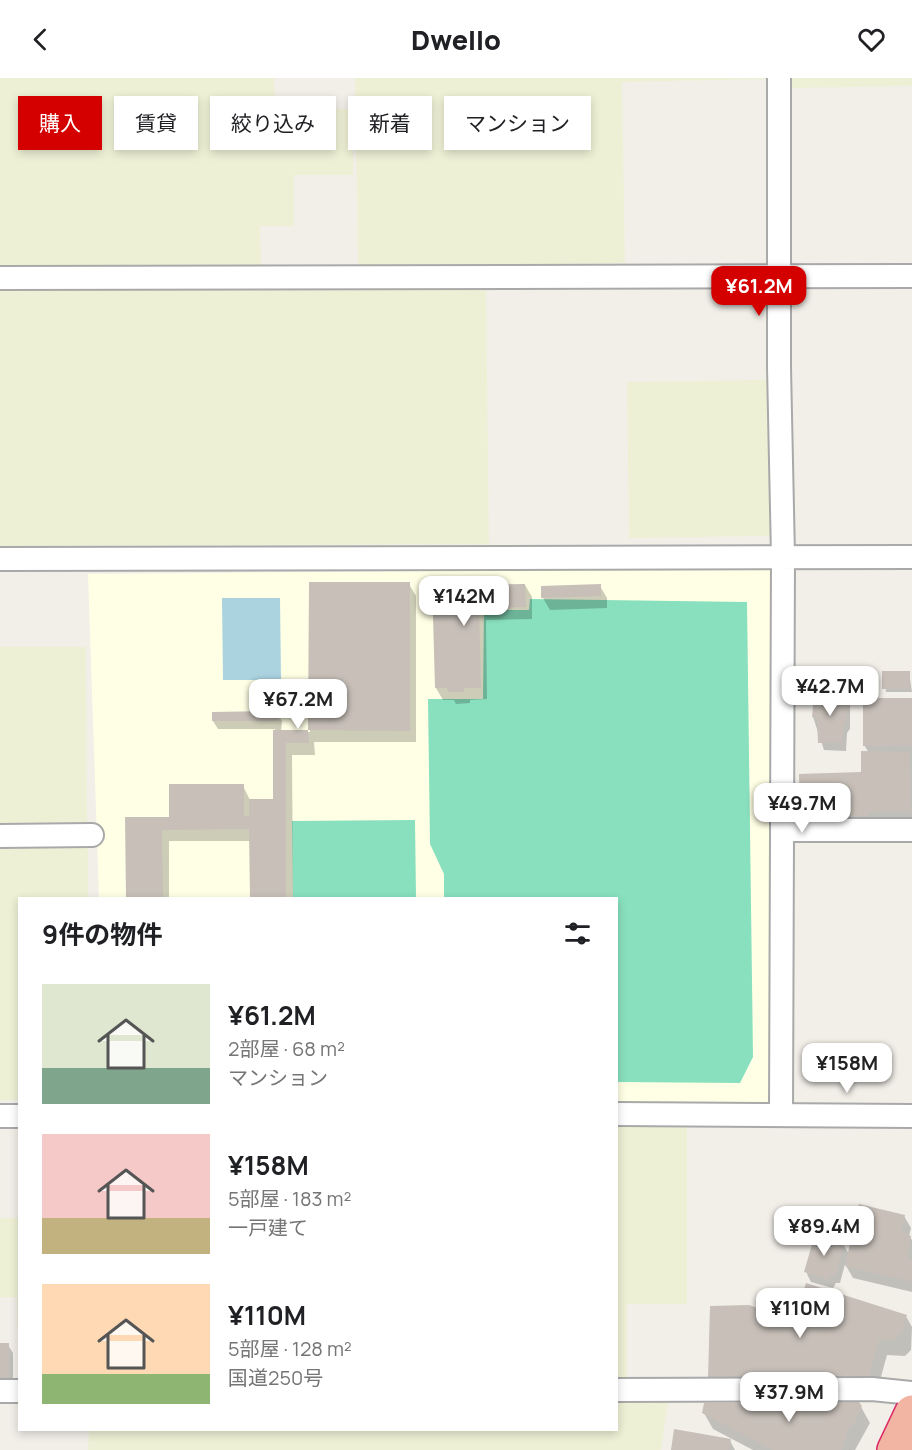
<!DOCTYPE html>
<html lang="ja">
<head>
<meta charset="utf-8">
<style>
	body { margin:0; font-family:Manrope,"Noto Sans JP",sans-serif; background:#f2f2f2; color:#202124; height:100vh; display:flex; flex-direction:column; font-size:22px; white-space:nowrap }
	* { box-sizing:border-box; margin:0 }
	p { font-size:20px; color:#757577 }
	.icon { flex:none; width:33px; height:33px; fill:none; stroke:currentColor; stroke-width:2; stroke-linecap:round; stroke-linejoin:round }
	.map { position:relative; flex:1; overflow:hidden }
	.drawer { position:absolute; left:18px; top:819px; width:600px; height:534px; display:flex; flex-direction:column; background:#fff; border-radius:0px; box-shadow:0 3px 9px #0003 }
	.drawer>* { flex:none }
	.banner { position:absolute; left:18px; top:18px; width:600px; height:54px; display:flex; gap:12px }
	.price { position:absolute; translate:-50% -51px; padding:0 14px; border-radius:12px; background:#fff; color:#222; font-size:20px; line-height:39px; filter:drop-shadow(0 2px 3px #0008) }
	.price::after { content:''; position:absolute; left:50%; top:36px; width:18px; height:14px; margin-left:-9px; background:inherit; clip-path:polygon(0 0,100% 0,50% 100%) }
	.price.active { background:#d40000; color:#fff }
	ul { padding:0; list-style:none }
	li { display:flex; align-items:center; gap:18px; height:150px; padding:0 24px }
	li span { display:grid; place-items:center; flex:none; width:168px; height:120px; border-radius:0px; color:#555 }
	li>.icon { margin-inline-start:auto }
	span .icon { width:72px; height:72px; fill:#fffc; stroke-width:1 }
	li b { font-size:26px }
	h2 { display:flex; justify-content:space-between; align-items:center; height:72px; padding:0 24px; font-size:26px }
	.pill { padding:0 21px; border-radius:0px; background:#fff; box-shadow:0 3px 9px #0003; font-size:21px; line-height:54px }
	.pill.active { background:#d40000; color:#fff }
	header { display:flex; justify-content:space-between; align-items:center; height:78px; padding:0 24px; background:#fff; font-size:27px; font-weight:800 }
	.map>svg:first-child { display:block }
	.education { fill:#ffffe5 }
	.farmland { fill:#eef0d5 }
	.pitch { fill:#88e0be }
	.water { fill:#aad3df }
	.shadow { fill:#0003 }
	.building { fill:#c7bfb8 }
	.lines { fill:none; stroke-linecap:round; stroke-linejoin:round }
	.minor-casing { stroke:#a9a9a9; stroke-width:26 }
	.trunk-casing { stroke:#dc2a67; stroke-width:36 }
	.minor { stroke:#fff; stroke-width:22 }
	.trunk { stroke:#f2b4a3; stroke-width:33 }
</style>
</head>
<body>
<header><svg class="icon" aria-label="back" viewBox="0 0 24 24"><path d="M15 5l-7 7 7 7"/></svg>Dwello<svg class="icon" aria-label="heart" viewBox="0 0 24 24"><path d="M12 20l-8-8c-3-5 5-10 8-4 3-6 11-1 8 4z"/></svg></header>
<div class="map">
<svg width="912" height="1372" viewBox="0 0 912 1372">
	<rect width="100%" height="100%" fill="#f2efe9"/>
	<!-- education -->
	<path class="education" d="M771,490L769,1027H617L616,820H99L88,496Z"/>
	<!-- farmland -->
	<path class="farmland" d="M0,0H274L275,31H353V97H294V148H260L261,190L0,192Z
		M355,0H768V1L622,4L625,185L358,189Z
		M790,0H912V8L790,10Z
		M486,207L489,466L0,468V211Z
		M767,302L770,458L629,460L627,304Z
		M0,569H86L87,744L0,745Z
		M88,767V820H20L19,1022L0,1023V768Z
		M617,1048H687V1226H627V1303H617Z
		M0,1140H19V1302L17,1219H0Z
		M617,1324L668,1325L661,1372H88L89,1352H616Z"/>
	<!-- pitch -->
	<path class="pitch" d="M530,521L747,524L753,979L740,1005L617,1004L616,820H444V796L430,766L428,621H483L484,532H529Z
		M415,742L416,820H293L292,743Z"/>
	<!-- water -->
	<path class="water" d="M222,520H280L281,602H223Z"/>
	<!-- shadow -->
	<path class="shadow" d="M478,501L482,508L525,507L532,519V541L486,542L487,621L470,622V625L456,626L454,622H443L436,610Z
		M310,505L409,506L416,518V664H314L315,677H292L293,820H251V763H169V820H127V740H170L243,708L250,722H275V651H218L213,643L277,635L282,643L281,654H310Z
		M600,508L607,520V530L550,532L543,520Z
		M909,594L912,614H886L884,595Z
		M846,618L850,626V651L847,655L846,673L824,672L813,639Z
		M912,621V745L809,751L802,738L862,696L869,675L864,667Z
		M904,1138L911,1150L909,1158L912,1162V1214L853,1200L845,1186L840,1205H836L833,1210L811,1204L807,1196L816,1158L843,1166L849,1176Z
		M807,1207L907,1240L912,1249L911,1272L905,1278L887,1277L876,1317L791,1244L796,1242Z
		M0,1267H8L13,1275V1307H0Z
		M861,1329L870,1345L855,1372H753L713,1351L704,1335Z
		M730,1363L735,1372H672Z"/>
	<!-- building -->
	<path class="building" d="M478,500L479,507L525,506L526,529L479,530L481,610H464V614H448L447,610H435L432,501Z
		M309,504H410V653L308,652L309,665H286V820H250L249,751L162,752L163,820H126L125,739H169V706H244V738H249V721H273V652H308Z
		M601,506V518L541,520V508Z
		M882,593H910V611H882Z
		M847,616V642L844,646L842,665H818L817,640L812,639L814,617Z
		M863,620H912V667L863,668Z
		M278,633V643H212V634Z
		M861,673L909,674L911,733L869,734L868,738L800,739L799,696L861,694Z
		M859,1126L905,1137L901,1153L911,1158L907,1178L912,1182V1204L845,1188Z
		M815,1156L844,1165L836,1197H831L828,1202L804,1194Z
		M806,1205L907,1237L902,1256L898,1257L896,1262H879L868,1301L713,1303L708,1300L710,1228L749,1227L791,1242L795,1241Z
		M0,1265H9V1299H0Z
		M704,1325L859,1324L862,1328L854,1346L850,1348L841,1372H772L702,1335Z
		M674,1351L731,1361L729,1372H671Z"/>
	<g class="lines">
		<!-- minor casing -->
		<g class="minor-casing">
			<path id="minor" d="M779,0V289L783,478L781,1035
				M0,200L912,198
				M0,481L912,479
				M782,752H912
				M0,758L92,757
				M616,1036L912,1038
				M0,1038H20
				M616,1312L872,1311L912,1315
				M0,1313H20"/>
		</g>
		<!-- trunk casing -->
		<g class="trunk-casing">
			<path id="trunk" d="M894,1372L912,1334"/>
		</g>
		<!-- minor -->
		<use href="#minor" class="minor"/>
		<!-- trunk -->
		<use href="#trunk" class="trunk"/>
	</g>
</svg>
<b class="price active" style="left:759px;top:239px">¥61.2M</b>
<b class="price" style="left:464px;top:549px">¥142M</b>
<b class="price" style="left:830px;top:639px">¥42.7M</b>
<b class="price" style="left:298px;top:652px">¥67.2M</b>
<b class="price" style="left:802px;top:756px">¥49.7M</b>
<b class="price" style="left:847px;top:1016px">¥158M</b>
<b class="price" style="left:824px;top:1179px">¥89.4M</b>
<b class="price" style="left:800px;top:1261px">¥110M</b>
<b class="price" style="left:789px;top:1345px">¥37.9M</b>
<div class="banner">
<a class="pill active">購入</a>
<a class="pill">賃貸</a>
<a class="pill">絞り込み</a>
<a class="pill">新着</a>
<a class="pill">マンション</a>
</div>
<section class="drawer">
<h2>9件の物件<svg class="icon" aria-label="filters" viewBox="0 0 24 24"><path d="M4 7h16M4 17h16"/><circle cx="9" cy="7" r="2"/><circle cx="15" cy="17" r="2"/></svg></h2>
<ul>
<li><span style="background:linear-gradient(#dfe7d0 70%,#7fa58c 0)"><svg class="icon" aria-label="home" viewBox="0 0 24 24"><path d="M3 11l9-7 9 7M6 9v11h12V9"/></svg></span><div><b>¥61.2M</b><p>2部屋 · 68 m²</p><p>マンション</p></div></li>
<li><span style="background:linear-gradient(#f6c9c9 70%,#c2b280 0)"><svg class="icon" aria-label="home" viewBox="0 0 24 24"><path d="M3 11l9-7 9 7M6 9v11h12V9"/></svg></span><div><b>¥158M</b><p>5部屋 · 183 m²</p><p>一戸建て</p></div></li>
<li><span style="background:linear-gradient(#ffd9b3 75%,#8fb573 0)"><svg class="icon" aria-label="home" viewBox="0 0 24 24"><path d="M3 11l9-7 9 7M6 9v11h12V9"/></svg></span><div><b>¥110M</b><p>5部屋 · 128 m²</p><p>国道250号</p></div></li>
</ul>
</section>
</div>
</body>
</html>
